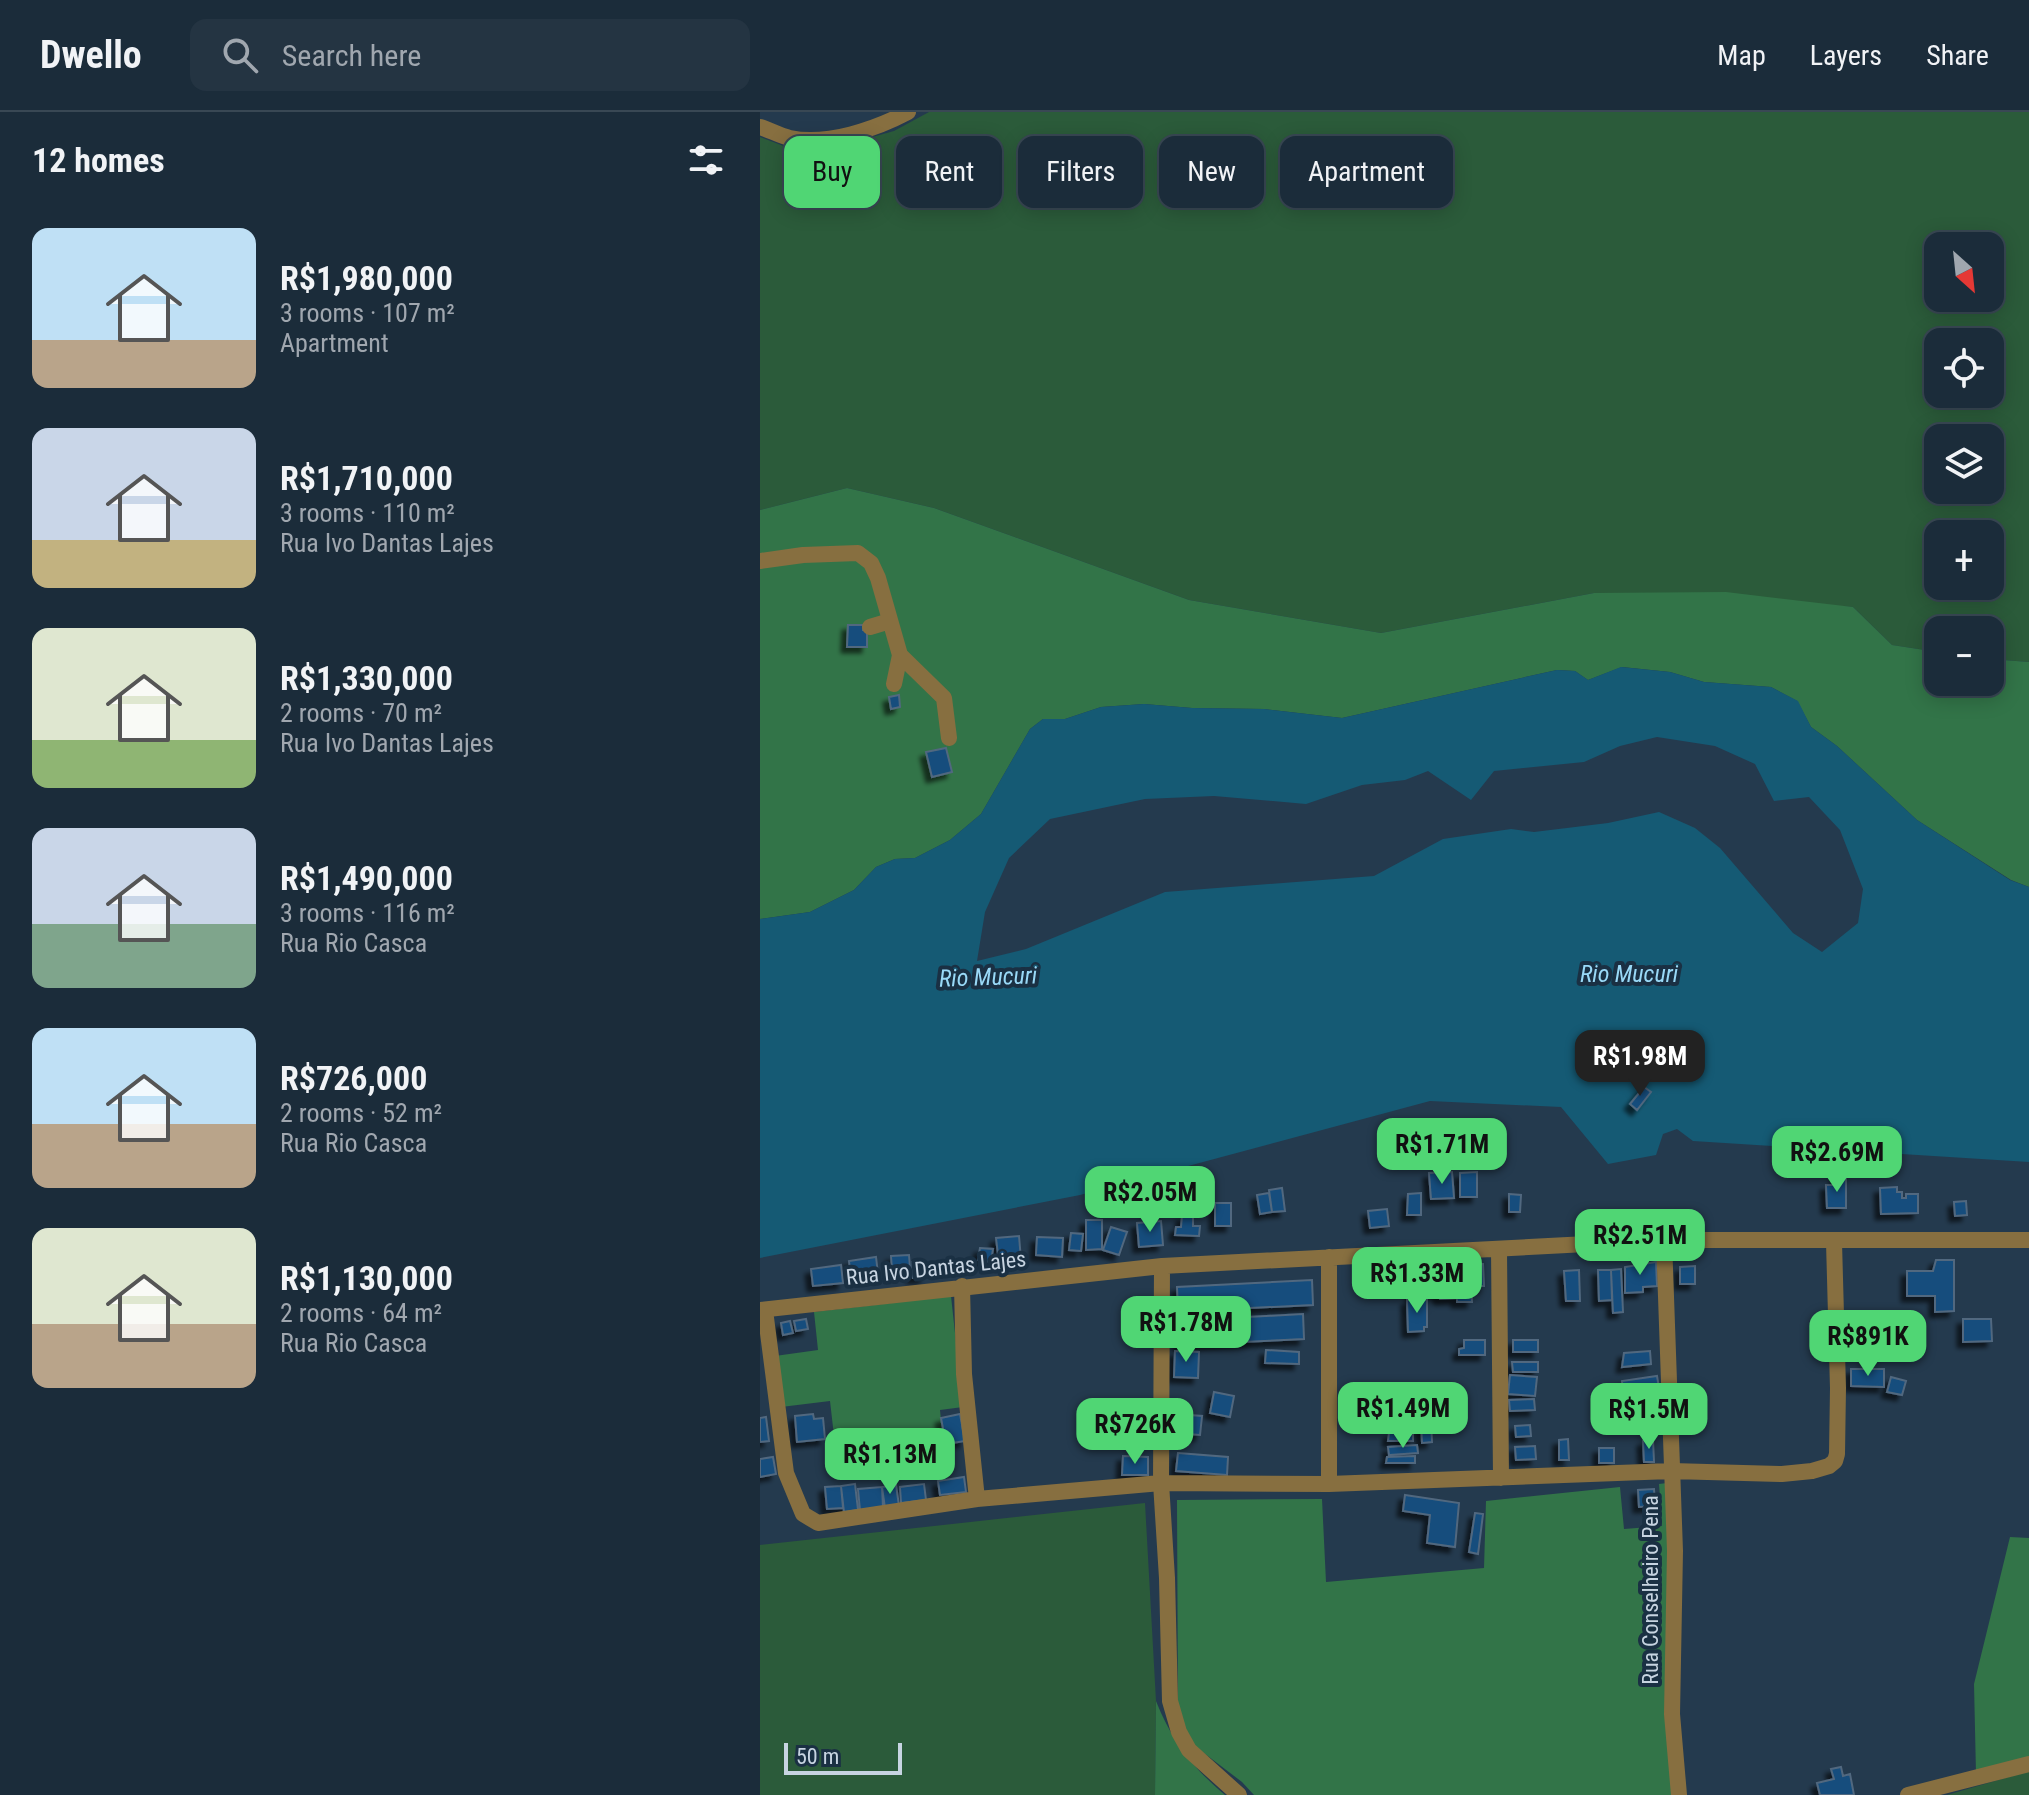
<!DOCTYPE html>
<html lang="en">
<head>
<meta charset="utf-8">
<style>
	body { margin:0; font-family:"Roboto Condensed",sans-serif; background:#243442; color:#f1f3f6; height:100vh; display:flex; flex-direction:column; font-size:30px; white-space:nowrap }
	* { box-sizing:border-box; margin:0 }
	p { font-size:26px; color:#a0a7af }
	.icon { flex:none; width:44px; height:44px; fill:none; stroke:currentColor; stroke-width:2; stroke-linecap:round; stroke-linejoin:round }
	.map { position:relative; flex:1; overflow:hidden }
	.panel { display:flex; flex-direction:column; background:#1b2c3a; width:760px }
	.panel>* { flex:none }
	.guide { position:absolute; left:24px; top:24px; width:760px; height:72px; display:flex; gap:16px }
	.needle { width:52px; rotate:153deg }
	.fabs { position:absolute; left:1164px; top:120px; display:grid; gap:16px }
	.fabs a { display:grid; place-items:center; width:80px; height:80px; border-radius:16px; background:#1b2c3a; box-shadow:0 4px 20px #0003,0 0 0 2px #394854; font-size:40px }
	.scale { position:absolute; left:24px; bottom:20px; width:118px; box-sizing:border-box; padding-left:8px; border:4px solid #c7d4e1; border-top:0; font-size:22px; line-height:28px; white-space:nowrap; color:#c7d4e1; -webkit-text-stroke:6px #1a3043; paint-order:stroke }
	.price { position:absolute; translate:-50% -68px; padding:0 18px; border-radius:16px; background:#50d674; color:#111; font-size:26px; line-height:52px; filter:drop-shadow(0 2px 4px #0008) }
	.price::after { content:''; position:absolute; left:50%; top:48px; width:24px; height:18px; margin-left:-12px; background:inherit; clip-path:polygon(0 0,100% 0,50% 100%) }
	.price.on { background:#222; color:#fff }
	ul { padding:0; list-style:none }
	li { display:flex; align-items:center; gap:24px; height:200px; padding:0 32px }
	li span { display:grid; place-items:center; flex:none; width:224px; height:160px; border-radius:16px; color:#555 }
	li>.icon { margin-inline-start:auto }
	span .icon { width:96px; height:96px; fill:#fffc; stroke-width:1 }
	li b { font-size:34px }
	h2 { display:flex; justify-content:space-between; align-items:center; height:96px; padding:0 32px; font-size:34px }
	.tag { padding:0 28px; border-radius:16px; background:#1b2c3a; box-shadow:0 4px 20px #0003,0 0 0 2px #394854; font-size:28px; line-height:72px }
	.tag.on { background:#50d674; color:#111 }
	header { display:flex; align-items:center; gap:48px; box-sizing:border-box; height:112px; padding:0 40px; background:#1b2c3a; border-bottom:2px solid #394854 }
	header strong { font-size:38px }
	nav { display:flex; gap:44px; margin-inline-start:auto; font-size:28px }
	.search { width:560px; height:72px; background:#243442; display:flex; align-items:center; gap:20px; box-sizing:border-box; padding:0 28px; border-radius:16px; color:#a0a7af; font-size:30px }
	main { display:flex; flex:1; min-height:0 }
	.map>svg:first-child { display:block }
	.green { fill:#2b5b3a; fill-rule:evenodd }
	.forest { fill:#327448 }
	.water { fill:#155a74; fill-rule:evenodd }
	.building { fill:#144d7d; stroke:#51687f; stroke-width:2; filter:url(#shadow) }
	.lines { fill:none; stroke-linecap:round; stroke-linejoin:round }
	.minor { stroke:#876f40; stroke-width:16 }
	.labels { text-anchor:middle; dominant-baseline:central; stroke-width:8; stroke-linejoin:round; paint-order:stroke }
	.street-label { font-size:22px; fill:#c7d4e1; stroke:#1a3043 }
	.water-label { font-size:24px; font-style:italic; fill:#99d9f7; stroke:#1a3043 }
</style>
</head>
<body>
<header>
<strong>Dwello</strong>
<div class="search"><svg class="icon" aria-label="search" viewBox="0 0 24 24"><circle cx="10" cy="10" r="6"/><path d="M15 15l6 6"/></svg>Search here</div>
<nav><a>Map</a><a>Layers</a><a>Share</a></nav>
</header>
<main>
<section class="panel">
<h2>12 homes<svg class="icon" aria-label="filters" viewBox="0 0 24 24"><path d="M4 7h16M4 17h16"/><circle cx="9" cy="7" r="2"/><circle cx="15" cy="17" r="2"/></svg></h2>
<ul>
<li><span style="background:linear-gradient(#bfe0f5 70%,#b9a48a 0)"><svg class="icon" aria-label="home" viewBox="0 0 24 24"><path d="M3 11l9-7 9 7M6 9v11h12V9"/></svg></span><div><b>R$1,980,000</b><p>3 rooms · 107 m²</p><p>Apartment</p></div></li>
<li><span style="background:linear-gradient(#c9d6e8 70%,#c2b280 0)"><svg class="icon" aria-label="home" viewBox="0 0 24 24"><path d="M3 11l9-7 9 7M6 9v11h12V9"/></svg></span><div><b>R$1,710,000</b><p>3 rooms · 110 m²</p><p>Rua Ivo Dantas Lajes</p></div></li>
<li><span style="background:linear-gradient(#dfe7d0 70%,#8fb573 0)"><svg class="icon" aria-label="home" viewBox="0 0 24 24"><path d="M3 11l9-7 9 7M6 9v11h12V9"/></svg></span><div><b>R$1,330,000</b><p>2 rooms · 70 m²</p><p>Rua Ivo Dantas Lajes</p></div></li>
<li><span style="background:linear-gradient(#c9d6e8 60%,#7fa58c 0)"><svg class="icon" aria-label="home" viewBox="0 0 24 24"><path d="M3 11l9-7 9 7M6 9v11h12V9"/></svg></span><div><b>R$1,490,000</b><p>3 rooms · 116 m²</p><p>Rua Rio Casca</p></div></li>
<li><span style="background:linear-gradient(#bfe0f5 60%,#b9a48a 0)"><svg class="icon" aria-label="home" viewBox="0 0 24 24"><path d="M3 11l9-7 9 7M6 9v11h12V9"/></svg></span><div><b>R$726,000</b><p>2 rooms · 52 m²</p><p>Rua Rio Casca</p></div></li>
<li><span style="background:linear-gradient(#dfe7d0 60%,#b9a48a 0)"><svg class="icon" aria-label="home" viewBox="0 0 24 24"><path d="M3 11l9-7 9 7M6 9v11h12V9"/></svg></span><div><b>R$1,130,000</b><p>2 rooms · 64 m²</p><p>Rua Rio Casca</p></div></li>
</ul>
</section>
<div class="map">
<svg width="1269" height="1683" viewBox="0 0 1269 1683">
	<defs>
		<filter id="shadow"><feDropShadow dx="-5.5" dy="5.5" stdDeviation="2" flood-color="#0009"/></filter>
	</defs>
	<rect width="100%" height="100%" fill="#243a4e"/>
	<!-- green -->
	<path class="green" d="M169,0H1269V550L1230,547V518H1178V540L1132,533L1093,495L834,481L621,521L429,488L174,396L87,376L0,398V25L34,38L87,32L134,19ZM1178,134H1230V186H1178ZM1178,230H1230V282H1178ZM1178,326H1230V378H1178ZM1178,422H1230V474H1178Z
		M385,1391L396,1589L395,1683H0V1433Z
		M1269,1659V1683H1187Z"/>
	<!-- forest -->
	<path class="forest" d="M87,376L174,396L429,488L621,521L834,481L966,480L1093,495L1132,533L1178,540V570H1230V547L1269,550V775L1251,768L1157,708L1077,634L1051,615L1037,589L1011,575L944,570L910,560L862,555L828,568L815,559L797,558L582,606L504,597L432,596L384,592L341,595L305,607H283L270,617L221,702L190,728L155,746L135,747L116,755L94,778L50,800L0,807V398Z
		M191,1184L203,1295L180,1298L185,1348L78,1359L70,1289L21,1295L15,1244L58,1238L54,1200Z
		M907,1371L913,1683H494L482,1670L432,1632L418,1598L417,1388L562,1387L566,1470L724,1456L726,1389L860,1375L864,1417L902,1414L899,1372Z
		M1250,1425L1269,1426V1647L1216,1662L1214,1572Z
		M396,1589C412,1629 432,1655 465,1683H395Z"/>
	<!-- water -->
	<path class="water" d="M861,555L910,560L944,570L1011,575L1038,589L1051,615L1077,634L1157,708L1250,768L1269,775V1050L933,1029L917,1017L903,1022L896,1043L848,1052L801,995L670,989L320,1083L0,1146V807L50,800L94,778L116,755L135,747L155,746L190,728L221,702L270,617L283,607H305L341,595L384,592L432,596L504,597L582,606L797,558L815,559L828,568ZM897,625L955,634L995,652L1014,689L1049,685L1080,718L1103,777L1098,811L1062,840L1033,821L960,736L935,716L899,700L848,711L774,720L751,717L683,727L614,764L405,780L266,837L217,849L225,800L249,746L290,707L385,687L454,684L546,692L602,673L645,668L668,659L711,688L734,659L824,650L860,634Z"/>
	<!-- building -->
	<path class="building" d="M88,513H103V518H107V535H87Z
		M139,583L140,595L131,597L129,585Z
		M186,636L192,660L172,665L166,640Z
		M884,975L891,980L877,998L870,992Z
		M692,1060L694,1086L671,1087L669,1061Z
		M717,1060V1085H700V1061Z
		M1077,1063H1086V1096H1067L1066,1073H1077Z
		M1137,1075V1080H1142V1086H1146V1082H1158V1101L1121,1102L1120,1076Z
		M522,1076L525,1099L512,1100L509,1078Z
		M509,1081L512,1100L500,1102L497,1083Z
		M661,1081V1103H647L648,1082Z
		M749,1082L761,1083L760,1100H749Z
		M1206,1089L1207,1103L1195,1104L1194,1090Z
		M455,1091H471V1114H455Z
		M627,1097L629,1114L610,1116L608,1099Z
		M422,1104H433V1114H440L439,1124L415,1123L416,1115H421Z
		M326,1108H342V1137L326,1138Z
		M401,1109L403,1133L379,1135L377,1111Z
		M351,1115L367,1120L359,1143L343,1138Z
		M311,1121L323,1122L321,1139L309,1138Z
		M259,1124L261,1148L239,1151L236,1126Z
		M277,1125L303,1126L302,1145L276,1143Z
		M220,1136L233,1137L231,1150L218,1148Z
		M149,1143L150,1156L132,1158L131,1144Z
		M116,1145L118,1162L91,1165L89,1149Z
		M1176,1148H1194V1199L1175,1200V1184H1147V1159H1173Z
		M152,1150H164L165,1165L153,1166Z
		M896,1150L897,1174L883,1175V1180L865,1181V1155Z
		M723,1152L724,1174H711L712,1190H697V1153Z
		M81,1153L83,1171L53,1174L51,1157Z
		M696,1154L697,1186L680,1187L676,1179L672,1180L671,1155Z
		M935,1154V1172H920V1155Z
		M861,1157L863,1200L853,1201L851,1158Z
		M819,1158L820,1189H806L804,1159Z
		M838,1158H851L852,1188L839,1189Z
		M666,1161L668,1184L652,1186L650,1162Z
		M552,1168L553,1193L449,1198L450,1207L543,1202L544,1227L419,1233L418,1206L439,1205V1197L418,1198L417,1175Z
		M647,1188H667V1215H664V1219L648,1220Z
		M46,1207L48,1217L36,1219L34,1209Z
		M1203,1207H1231L1232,1229L1203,1230Z
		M30,1209L33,1221L23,1223L21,1211Z
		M704,1228H725V1243H699V1237L704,1236Z
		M753,1228H778V1240H753Z
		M506,1238L539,1240V1252L505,1251Z
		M415,1239L439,1240L438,1266L414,1265Z
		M890,1239L891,1252L862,1255L864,1241Z
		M752,1250H778V1260H753Z
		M1091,1257H1124V1275L1091,1274Z
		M750,1263L777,1265L775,1284L748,1282Z
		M897,1264L899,1276L894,1277L893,1290L879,1289L880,1276L863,1279L862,1269Z
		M1131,1265L1146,1269L1142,1283L1127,1280Z
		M653,1278V1286L626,1287L625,1280Z
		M454,1280L474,1284L470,1305L450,1301Z
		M774,1287L775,1298L750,1299L749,1288Z
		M365,1295H377L378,1305L365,1306Z
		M53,1302L54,1307L63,1306L65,1327L37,1330L35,1304Z
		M200,1302L205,1329L186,1332L181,1306Z
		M416,1302L442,1304L440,1323L415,1321Z
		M6,1305L9,1329L0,1330V1306Z
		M661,1308H671L672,1330L662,1331Z
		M770,1313L771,1324L756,1325L755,1314Z
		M629,1321H653V1329H628Z
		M808,1327L809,1348H799V1328Z
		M893,1328L894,1350H884L883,1329Z
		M657,1333L658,1341L629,1343L628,1335Z
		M775,1334L776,1347L756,1348L755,1335Z
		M839,1336H854V1351H839Z
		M418,1341L468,1345L467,1363L416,1359Z
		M363,1344L388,1345V1363H362Z
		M655,1344V1351H626L627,1345Z
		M13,1345L16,1362L0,1365V1347Z
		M204,1365L206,1380L180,1383L178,1369Z
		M95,1372L98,1398L84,1400L81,1374Z
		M164,1372L166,1388L141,1391L140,1375Z
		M136,1373L139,1394L125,1396L122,1375Z
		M81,1374L83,1396L67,1397L65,1375Z
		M122,1375L123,1396L100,1398L98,1377Z
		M894,1377L895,1394L879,1395L878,1378Z
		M645,1383L699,1391L695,1435L667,1431L670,1403L643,1399Z
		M715,1401L723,1402L718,1442L709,1440Z
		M1081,1655L1083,1664L1090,1662L1094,1683H1060L1057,1671L1074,1667L1071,1657Z"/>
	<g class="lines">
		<!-- minor -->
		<path class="minor" d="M0,15C10,18 20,24 30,26C67,34 116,17 148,0
			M0,449L43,443L98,441L111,451L118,466L140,543L184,586L189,626
			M110,515L130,509
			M134,572L140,543
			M904,1128L915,1439L912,1602L919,1683
			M739,1138L741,1366
			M569,1145V1372
			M402,1154L401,1371L407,1466L410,1589L419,1620L429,1638L479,1683
			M202,1174L204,1262L217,1387
			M0,1198L402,1154L904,1128H1269
			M5,1198L26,1361L43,1402L58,1411L217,1387L401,1371L569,1372L911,1359L1022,1362L1052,1359L1069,1354L1075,1349L1077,1342L1078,1276L1074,1130
			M1148,1683L1269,1652"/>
	</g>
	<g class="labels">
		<!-- street labels -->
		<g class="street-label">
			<text transform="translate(176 1156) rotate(-6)">Rua Ivo Dantas Lajes</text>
			<text transform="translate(890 1478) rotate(-90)">Rua Conselheiro Pena</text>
		</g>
		<!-- water labels -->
		<g class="water-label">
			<text x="869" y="862">Rio Mucuri</text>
			<text transform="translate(228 865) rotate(-2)">Rio Mucuri</text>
		</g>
	</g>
</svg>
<div class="fabs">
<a><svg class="needle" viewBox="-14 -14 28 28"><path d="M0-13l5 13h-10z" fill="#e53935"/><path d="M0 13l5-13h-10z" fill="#a0a7af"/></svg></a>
<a><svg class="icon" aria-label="locate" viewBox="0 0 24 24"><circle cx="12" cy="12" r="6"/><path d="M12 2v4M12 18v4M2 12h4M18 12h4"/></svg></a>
<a><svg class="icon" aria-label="layers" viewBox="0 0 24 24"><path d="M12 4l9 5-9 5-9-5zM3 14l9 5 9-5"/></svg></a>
<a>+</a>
<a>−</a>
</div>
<div class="scale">50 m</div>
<b class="price on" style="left:880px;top:986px">R$1.98M</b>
<b class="price" style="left:682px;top:1074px">R$1.71M</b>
<b class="price" style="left:1077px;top:1082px">R$2.69M</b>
<b class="price" style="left:390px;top:1122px">R$2.05M</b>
<b class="price" style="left:880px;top:1165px">R$2.51M</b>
<b class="price" style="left:657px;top:1203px">R$1.33M</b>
<b class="price" style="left:426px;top:1252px">R$1.78M</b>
<b class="price" style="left:1108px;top:1266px">R$891K</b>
<b class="price" style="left:643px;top:1338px">R$1.49M</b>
<b class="price" style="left:889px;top:1339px">R$1.5M</b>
<b class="price" style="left:375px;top:1354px">R$726K</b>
<b class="price" style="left:130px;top:1384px">R$1.13M</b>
<div class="guide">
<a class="tag on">Buy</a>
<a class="tag">Rent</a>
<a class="tag">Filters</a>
<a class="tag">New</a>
<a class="tag">Apartment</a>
</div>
</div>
</main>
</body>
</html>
